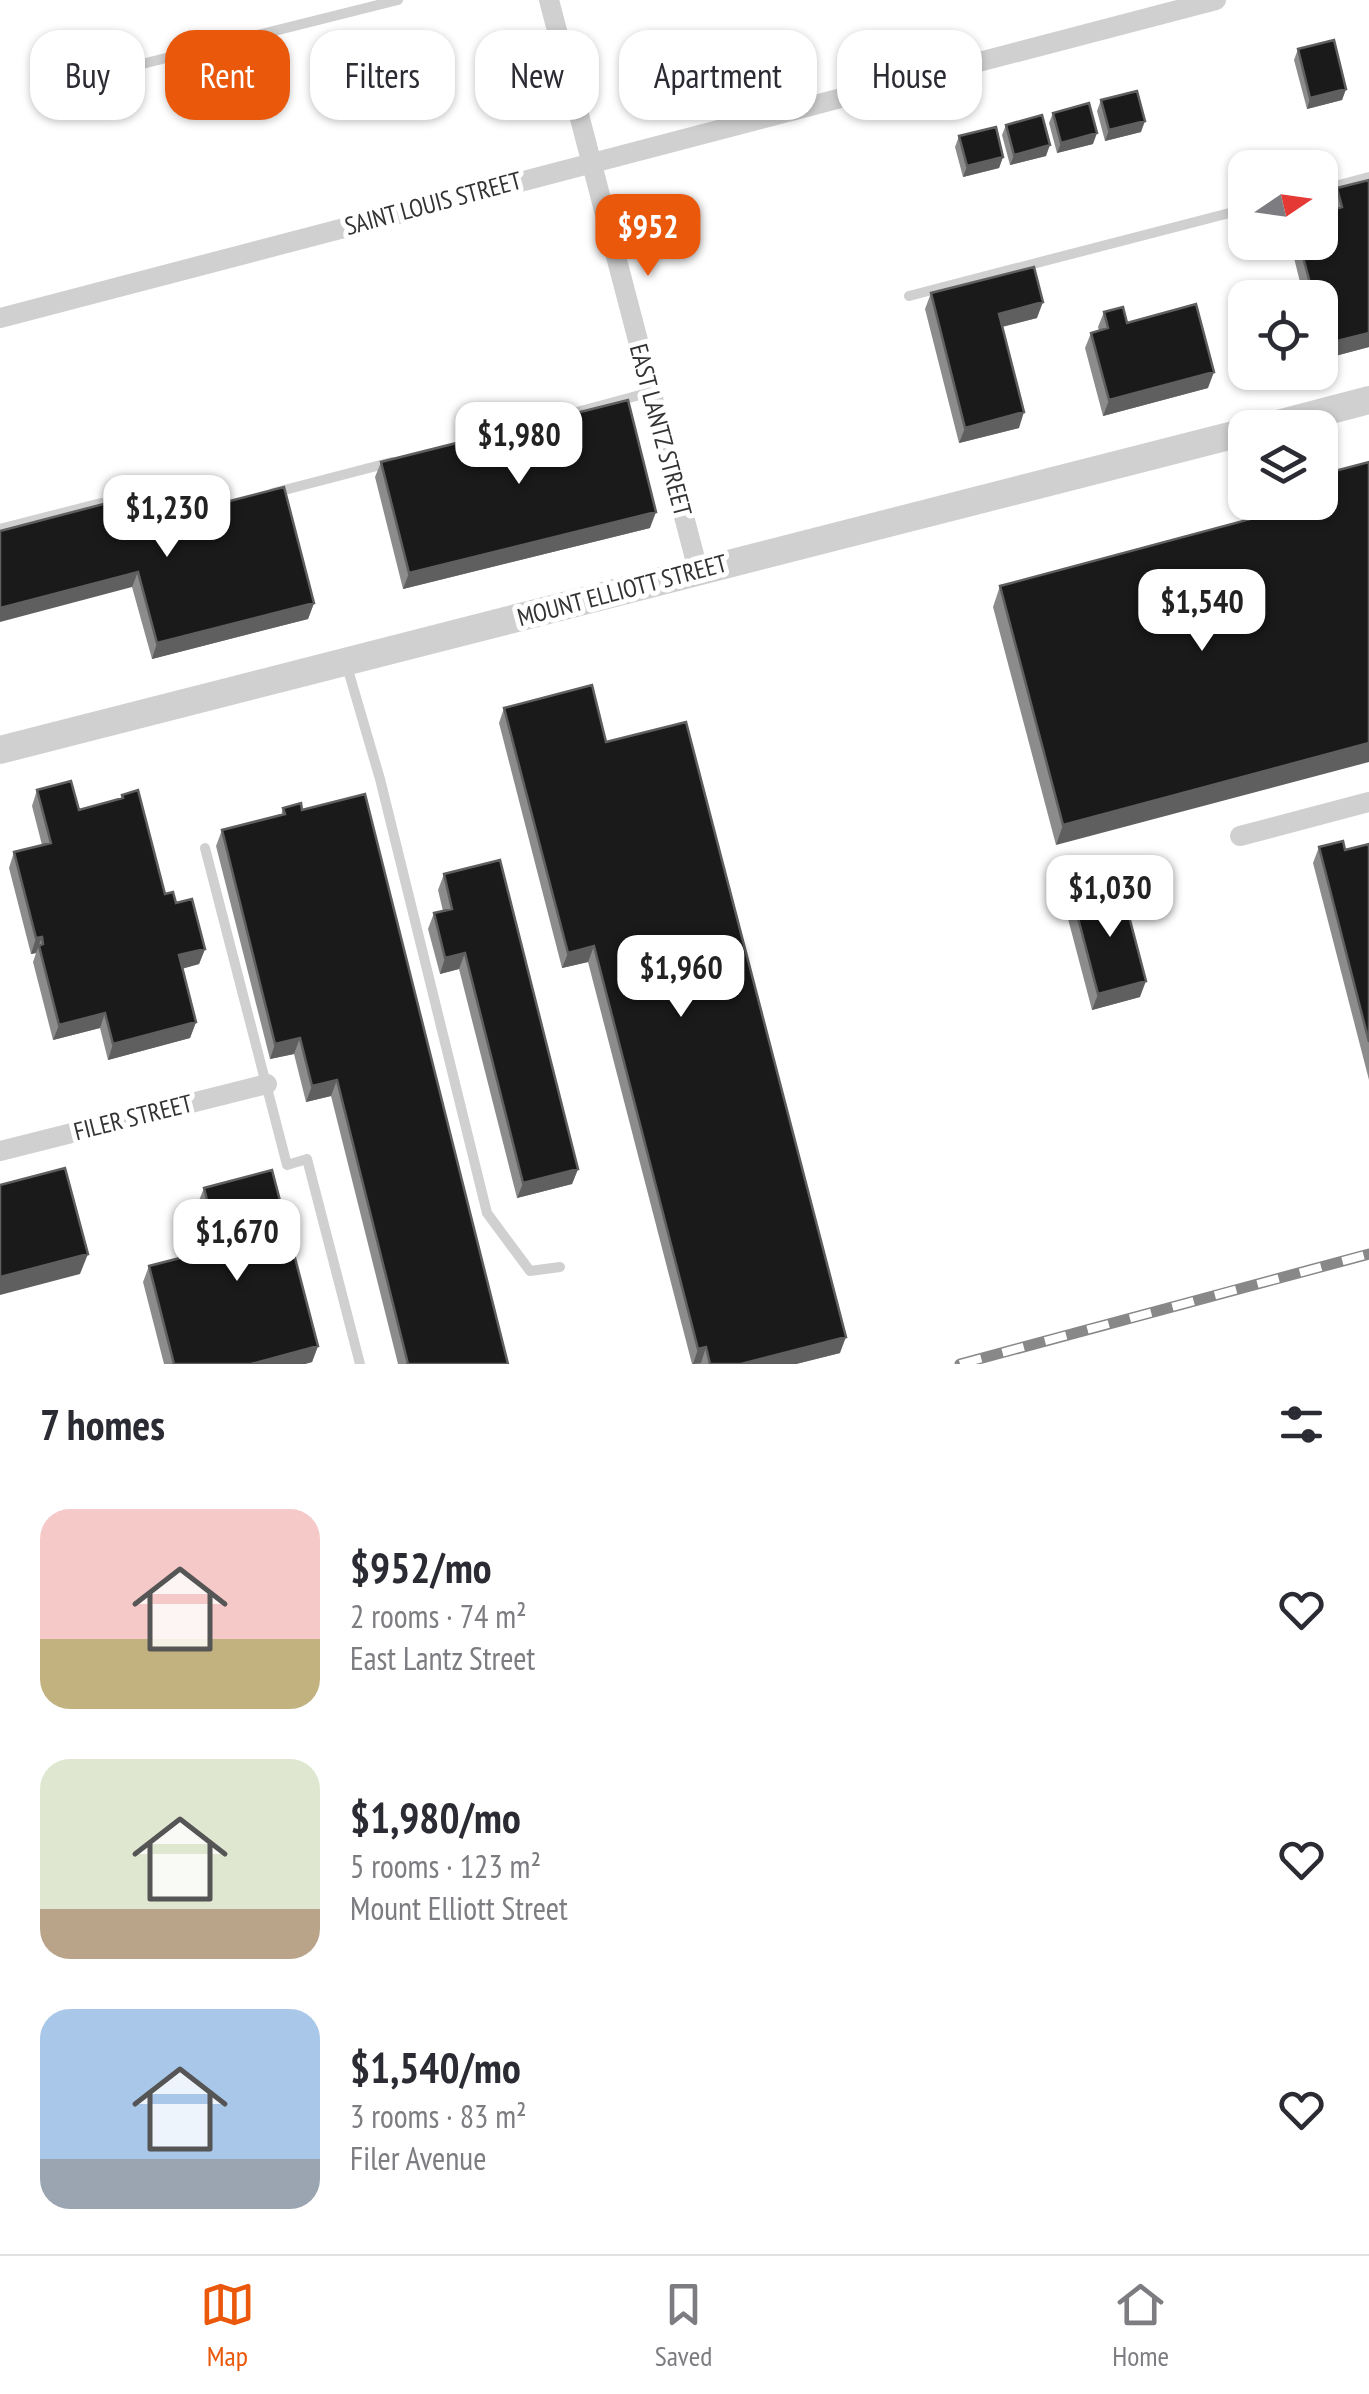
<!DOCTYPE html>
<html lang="en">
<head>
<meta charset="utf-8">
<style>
	body { margin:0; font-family:"PT Sans Narrow",sans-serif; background:#f2f2f3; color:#2b2b33; height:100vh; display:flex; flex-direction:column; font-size:38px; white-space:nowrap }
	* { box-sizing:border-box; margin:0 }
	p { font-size:32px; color:#7c7c81 }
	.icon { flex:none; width:55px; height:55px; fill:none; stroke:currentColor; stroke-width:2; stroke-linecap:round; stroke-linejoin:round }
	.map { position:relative; height:1364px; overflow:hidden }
	.sheet { display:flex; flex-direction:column; background:#fff; flex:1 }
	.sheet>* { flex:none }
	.banner { position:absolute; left:30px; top:30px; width:1310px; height:90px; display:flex; gap:20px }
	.needle { width:65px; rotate:77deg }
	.buttons { position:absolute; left:1228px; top:150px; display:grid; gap:20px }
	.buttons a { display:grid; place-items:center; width:110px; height:110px; border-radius:20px; background:#fff; box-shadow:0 2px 8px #0004; font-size:50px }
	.price { position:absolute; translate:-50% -85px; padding:0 22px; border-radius:20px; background:#fff; color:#222; font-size:32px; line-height:65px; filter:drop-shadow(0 2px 5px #0008) }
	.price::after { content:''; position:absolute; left:50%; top:60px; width:30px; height:22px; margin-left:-15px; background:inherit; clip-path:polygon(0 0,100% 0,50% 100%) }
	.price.selected { background:#ea580c; color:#fff }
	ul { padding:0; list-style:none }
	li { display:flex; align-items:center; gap:30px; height:250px; padding:0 40px }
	li span { display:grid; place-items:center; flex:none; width:280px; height:200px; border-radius:30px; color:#555 }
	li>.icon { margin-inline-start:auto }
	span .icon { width:120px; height:120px; fill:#fffc; stroke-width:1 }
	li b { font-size:42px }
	h2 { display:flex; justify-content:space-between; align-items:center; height:120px; padding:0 40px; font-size:42px }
	.pill { padding:0 35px; border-radius:30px; background:#fff; box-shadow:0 2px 8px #0004; font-size:35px; line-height:90px }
	.pill.selected { background:#ea580c; color:#fff }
	.dock { display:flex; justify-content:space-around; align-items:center; height:140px; border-top:2px solid #e1e1e2; background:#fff; font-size:28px; color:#7c7c81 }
	.dock a { display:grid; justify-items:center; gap:5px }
	.dock .selected { color:#ea580c }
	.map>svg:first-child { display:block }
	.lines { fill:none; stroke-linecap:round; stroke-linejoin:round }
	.service { stroke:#d0d0d0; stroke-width:10 }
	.minor { stroke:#d0d0d0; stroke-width:20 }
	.tertiary { stroke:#d0d0d0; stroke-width:28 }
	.rail-casing { stroke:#888; stroke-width:11 }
	.rail { stroke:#fff; stroke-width:8; stroke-dasharray:22; stroke-linecap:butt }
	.wall { fill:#8c8c8c }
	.shaded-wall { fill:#5f5f5f }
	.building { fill:#1a1a1a; stroke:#5f5f5f; stroke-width:2.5 }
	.labels { text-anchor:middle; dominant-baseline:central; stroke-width:10; stroke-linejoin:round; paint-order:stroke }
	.street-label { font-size:25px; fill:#333; stroke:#fff }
</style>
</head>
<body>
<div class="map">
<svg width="1369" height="1364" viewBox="0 0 1369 1364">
	<rect width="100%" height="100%" fill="#fff"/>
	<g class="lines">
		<!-- service -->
		<path class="service" d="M90,77L398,0
			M1320,190L1369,177
			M909,296L1245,209
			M529,425L651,392
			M273,493L392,462
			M0,529L101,503L165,518L174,516
			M346,663L380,779L487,1213L530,1271L560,1267
			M205,848L287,1165L307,1159L360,1364"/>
		<!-- minor -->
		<path class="minor" d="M549,0L698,570
			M0,318L1216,0
			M1240,836L1369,802
			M0,1151L267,1084"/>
		<!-- tertiary -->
		<path class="tertiary" d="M1262,428L1369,400
			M0,750L1245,432"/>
		<!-- rail casing -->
		<g class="rail-casing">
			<path id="rail" d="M960,1364L1369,1254"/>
		</g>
		<!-- rail -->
		<use href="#rail" class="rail"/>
	</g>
	<!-- wall -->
	<path class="wall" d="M1298,49L1346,89L1342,100L1307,109L1294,60Z
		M1101,100L1141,132L1105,141L1097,111Z
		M1053,113L1093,144L1057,153L1049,123Z
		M1006,125L1046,156L1010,165L1002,135Z
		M959,136L1003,157L999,168L963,177L955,147Z
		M1369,180V347L1320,360V298H1304L1290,242H1320L1333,210L1332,204L1337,188Z
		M931,293L1037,318L1002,327L1019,428L959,443L925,309Z
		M1104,312L1127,323L1208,388L1103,416L1085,348L1091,333L1099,331L1098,327Z
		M381,462L650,528L403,589L375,477Z
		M1369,462L1056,845L993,607L1000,586L1320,502V475Z
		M121,509L152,521L314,603L308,619L152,659L132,587Z
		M504,708L606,742L840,1353L796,1364H692L588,962L562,968L499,723Z
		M37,790L79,810L120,799L122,795L165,894L176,903L205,949L199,964L182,969L196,1022L190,1038L108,1060L100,1028L53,1040L33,962L36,953L31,954L9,868L14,852L42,845L32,806Z
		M283,808L302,810L508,1364H398L331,1096L306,1102L294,1054L270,1059L216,846L222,830L281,815Z
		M1369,844V1080L1313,863L1319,847L1345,850Z
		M444,874L578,1169L572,1184L517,1198L459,969L440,974L428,929L434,913L443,911L438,890Z
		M1073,899L1140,997L1092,1010L1067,915Z
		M204,1188L318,1346L312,1362L305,1364H164L143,1282L149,1266L210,1250L198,1203Z"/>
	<!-- shaded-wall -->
	<path class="shaded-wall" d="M1346,89L1342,100L1307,109L1310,98Z
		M1145,121L1141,132L1105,141L1109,130Z
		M1097,133L1093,144L1057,153L1061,143Z
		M1050,145L1046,156L1010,165L1014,155Z
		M1003,157L999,168L963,177L967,166Z
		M1043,302L1037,318L993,329L999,314Z
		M1369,333V347L1320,360L1325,344Z
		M1214,372L1208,388L1103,416L1109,400Z
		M1024,412L1019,428L959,443L965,428Z
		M656,512L650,528L403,589L409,573Z
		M138,572L132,587L0,622V608Z
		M314,603L308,619L152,659L157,643Z
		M1369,743V762L1056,845L1063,825Z
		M42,937L36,953L31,954L36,938Z
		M594,946L588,962L562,968L568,953Z
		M205,949L199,964L173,971L179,955Z
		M465,953L459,969L440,974L445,958Z
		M1146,981L1140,997L1092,1010L1098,994Z
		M105,1013L100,1028L53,1040L59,1025Z
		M196,1022L190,1038L108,1060L113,1044Z
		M300,1038L294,1054L270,1059L275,1044Z
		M337,1080L331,1096L306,1102L312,1086Z
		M578,1169L572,1184L517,1198L523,1183Z
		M88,1254L80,1274L0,1295V1277Z
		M846,1337L840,1353L796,1364H741Z
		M318,1346L312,1362L305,1364H251Z
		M706,1347L701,1363L693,1364L698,1349Z"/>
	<!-- building -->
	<path class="building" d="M1334,40L1346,89L1310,98L1298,49Z
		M1137,91L1145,121L1109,130L1101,100Z
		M1089,103L1097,133L1061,143L1053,113Z
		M1042,115L1050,145L1014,155L1006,125Z
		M996,127L1003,157L967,166L959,136Z
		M1369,180V333L1325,344L1320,323V298H1314L1299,242H1320V213L1342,207L1337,188Z
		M1034,267L1043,302L999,314L1024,412L965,428L931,293Z
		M1196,304L1214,372L1109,400L1091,333L1108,328L1104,312L1123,307L1127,323Z
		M628,400L656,512L409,573L381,462Z
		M1369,462V743L1063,825L1000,586L1314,502H1320V501L1326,499L1320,475Z
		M284,487L314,603L157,643L138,572L0,608V531L119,500L121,509L147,503L152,521Z
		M592,685L606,742L686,722L846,1337L741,1364H710L706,1347L698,1349L594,946L568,953L504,708Z
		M71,781L79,810L123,798L122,795L138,790L165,894L173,892L176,903L192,899L205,949L179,955L196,1022L113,1044L105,1013L59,1025L39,946L43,944L42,937L36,938L14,852L51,843L37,790Z
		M365,794L508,1364H408L337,1080L312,1086L300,1038L275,1044L222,830L285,814L283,808L301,803L302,810Z
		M1343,841L1345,850L1369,844V1042L1319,847Z
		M500,860L578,1169L523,1183L465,953L445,958L434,913L452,909L444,874Z
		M1121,886L1146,981L1098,994L1073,899Z
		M65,1168L88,1254L0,1277V1185Z
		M272,1170L318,1346L251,1364H174L149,1266L219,1248L204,1188Z"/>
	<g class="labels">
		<!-- street labels -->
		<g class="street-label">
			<text transform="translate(433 203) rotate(-15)">SAINT LOUIS STREET</text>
			<text transform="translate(661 430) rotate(75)">EAST LANTZ STREET</text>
			<text transform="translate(622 590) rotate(-15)">MOUNT ELLIOTT STREET</text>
			<text transform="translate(133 1117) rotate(-14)">FILER STREET</text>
		</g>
	</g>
</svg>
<div class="buttons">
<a><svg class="needle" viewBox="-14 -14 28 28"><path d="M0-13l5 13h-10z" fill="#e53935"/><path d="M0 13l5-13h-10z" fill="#7c7c81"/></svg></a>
<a><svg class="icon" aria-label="locate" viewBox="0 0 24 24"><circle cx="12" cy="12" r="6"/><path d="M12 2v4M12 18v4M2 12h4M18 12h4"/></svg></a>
<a><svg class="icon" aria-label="layers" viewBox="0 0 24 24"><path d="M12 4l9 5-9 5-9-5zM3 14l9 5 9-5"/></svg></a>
</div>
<b class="price selected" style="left:648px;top:279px">$952</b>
<b class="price" style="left:519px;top:487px">$1,980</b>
<b class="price" style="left:167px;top:560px">$1,230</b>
<b class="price" style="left:1202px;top:654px">$1,540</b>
<b class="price" style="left:1110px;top:940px">$1,030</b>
<b class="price" style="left:681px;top:1020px">$1,960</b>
<b class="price" style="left:237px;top:1284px">$1,670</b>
<div class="banner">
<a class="pill">Buy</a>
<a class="pill selected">Rent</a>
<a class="pill">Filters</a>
<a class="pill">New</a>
<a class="pill">Apartment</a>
<a class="pill">House</a>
</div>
</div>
<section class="sheet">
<h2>7 homes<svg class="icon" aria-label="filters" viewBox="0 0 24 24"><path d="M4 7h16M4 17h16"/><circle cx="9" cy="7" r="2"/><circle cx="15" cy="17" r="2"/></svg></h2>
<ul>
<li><span style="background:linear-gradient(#f6c9c9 65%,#c2b280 0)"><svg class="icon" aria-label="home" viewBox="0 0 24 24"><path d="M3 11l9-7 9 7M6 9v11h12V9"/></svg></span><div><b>$952/mo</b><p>2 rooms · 74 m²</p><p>East Lantz Street</p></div><svg class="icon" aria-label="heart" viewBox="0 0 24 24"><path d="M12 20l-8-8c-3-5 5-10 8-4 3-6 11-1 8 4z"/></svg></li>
<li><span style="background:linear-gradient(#dfe7d0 75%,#b9a48a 0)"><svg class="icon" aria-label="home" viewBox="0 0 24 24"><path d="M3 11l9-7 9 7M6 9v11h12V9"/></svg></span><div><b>$1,980/mo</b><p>5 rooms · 123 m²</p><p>Mount Elliott Street</p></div><svg class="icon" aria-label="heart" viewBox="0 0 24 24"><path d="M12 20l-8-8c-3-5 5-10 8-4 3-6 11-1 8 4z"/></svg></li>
<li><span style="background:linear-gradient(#a9c7e8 75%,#9aa5b1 0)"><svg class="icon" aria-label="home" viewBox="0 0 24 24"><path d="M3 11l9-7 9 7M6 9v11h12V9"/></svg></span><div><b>$1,540/mo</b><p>3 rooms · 83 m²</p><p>Filer Avenue</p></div><svg class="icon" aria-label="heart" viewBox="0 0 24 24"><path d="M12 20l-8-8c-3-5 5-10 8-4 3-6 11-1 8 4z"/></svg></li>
</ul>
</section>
<nav class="dock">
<a class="selected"><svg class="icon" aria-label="map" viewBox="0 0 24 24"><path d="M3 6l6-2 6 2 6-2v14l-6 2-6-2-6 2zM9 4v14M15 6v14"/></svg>Map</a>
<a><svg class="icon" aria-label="saved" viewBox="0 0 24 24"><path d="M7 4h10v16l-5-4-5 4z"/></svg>Saved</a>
<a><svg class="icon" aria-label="home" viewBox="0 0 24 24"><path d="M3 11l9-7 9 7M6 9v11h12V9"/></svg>Home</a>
</nav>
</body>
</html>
